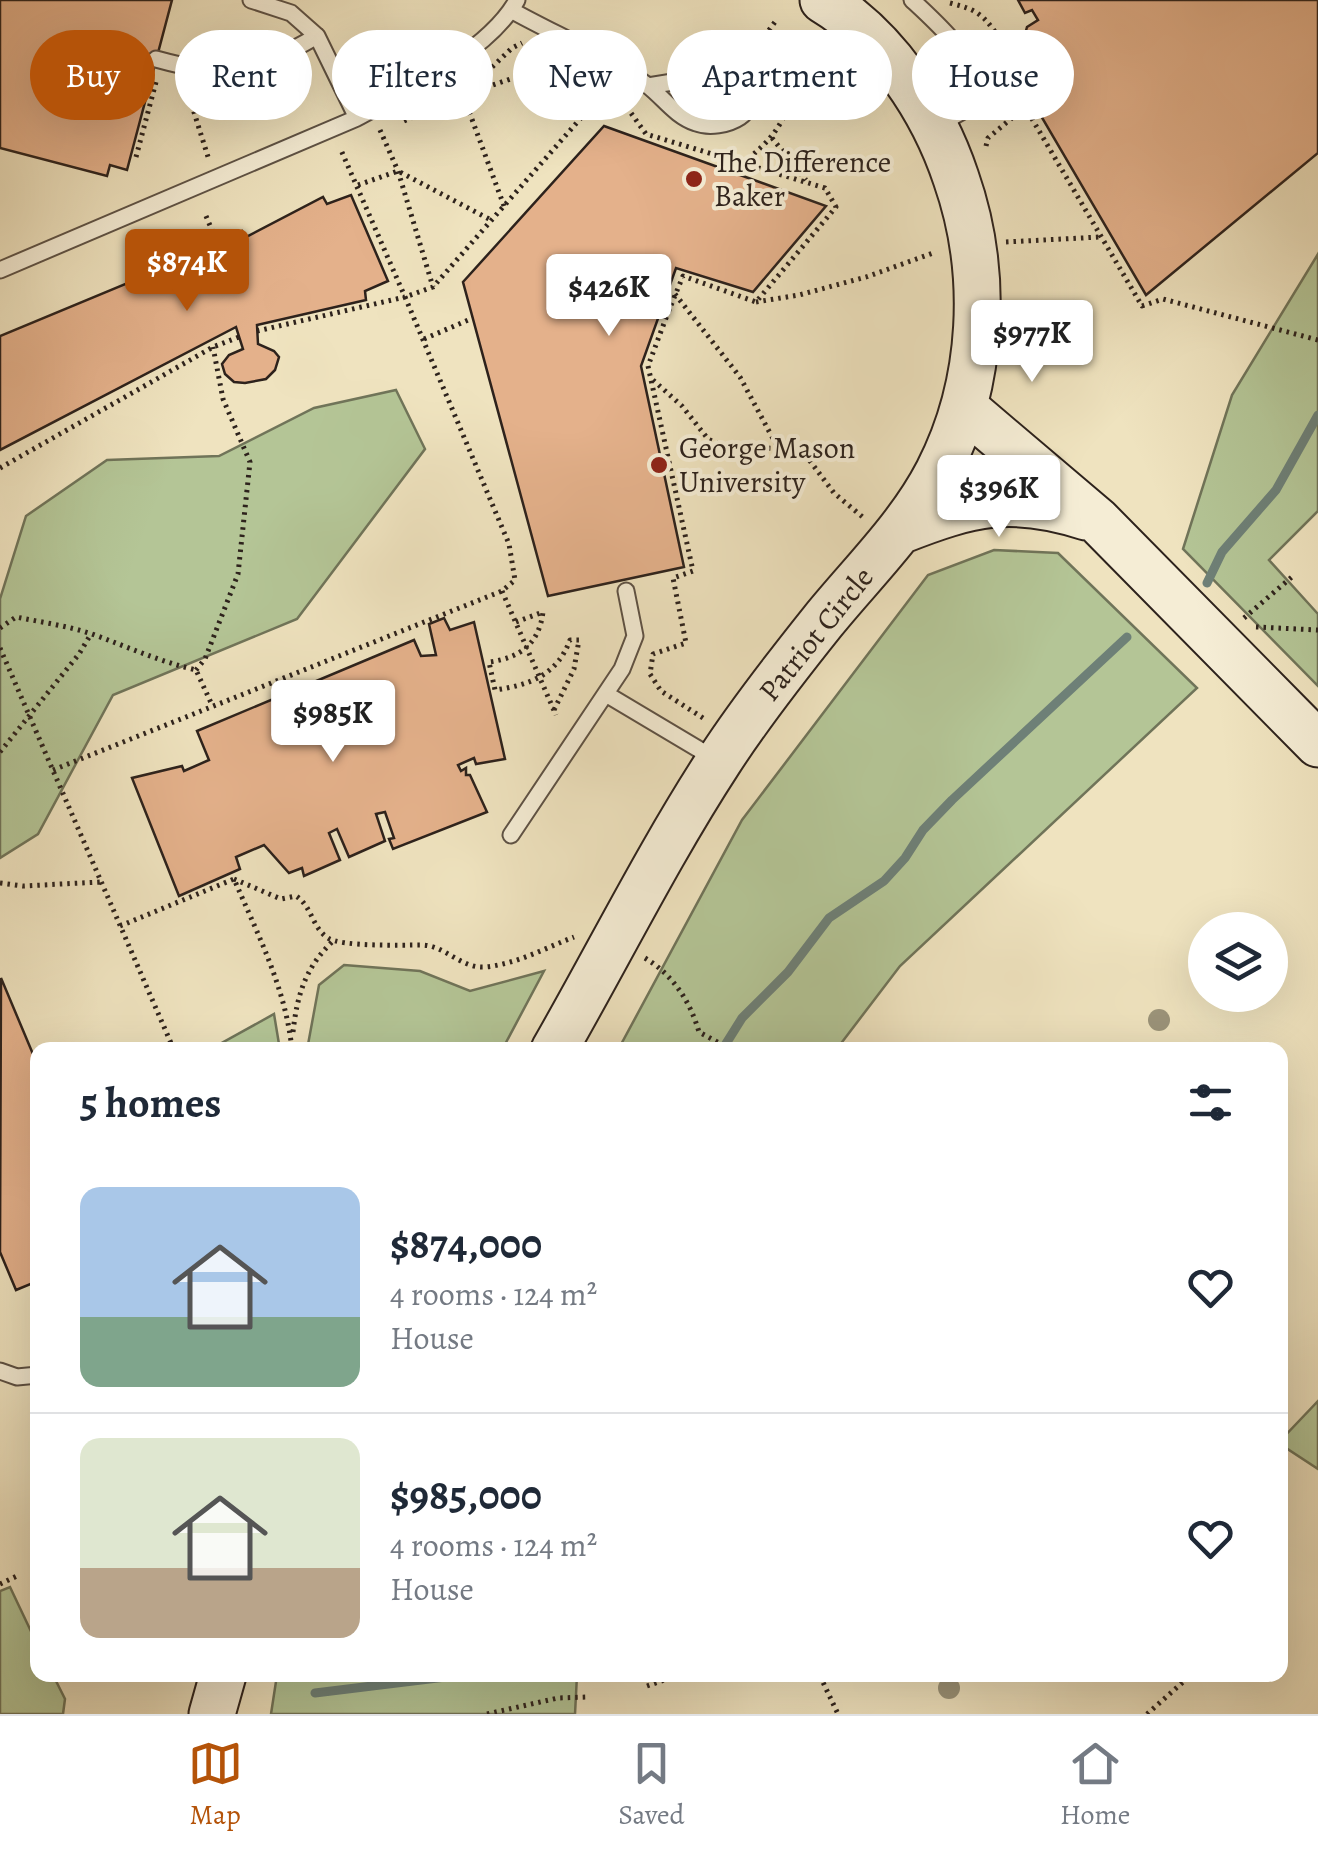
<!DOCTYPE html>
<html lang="en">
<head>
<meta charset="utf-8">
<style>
	body { margin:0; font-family:Alegreya,serif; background:#f6f6f7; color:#1f2937; height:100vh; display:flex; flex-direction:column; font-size:38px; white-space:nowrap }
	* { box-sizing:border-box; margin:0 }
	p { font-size:32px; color:#747a83 }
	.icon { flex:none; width:55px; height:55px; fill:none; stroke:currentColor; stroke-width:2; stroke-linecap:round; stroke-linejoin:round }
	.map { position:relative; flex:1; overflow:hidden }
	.drawer { position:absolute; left:30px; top:1042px; width:1258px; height:640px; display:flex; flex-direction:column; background:#fff; border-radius:20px; box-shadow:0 10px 40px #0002 }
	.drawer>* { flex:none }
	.top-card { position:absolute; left:30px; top:30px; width:1260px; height:90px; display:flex; gap:20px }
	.fabs { position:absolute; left:1188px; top:912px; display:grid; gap:20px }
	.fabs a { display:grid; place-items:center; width:100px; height:100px; border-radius:50%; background:#fff; box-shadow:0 10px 40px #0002; font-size:50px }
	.price { position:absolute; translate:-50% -85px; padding:0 22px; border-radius:10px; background:#fff; color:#222; font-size:32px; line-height:65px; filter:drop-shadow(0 2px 5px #0008) }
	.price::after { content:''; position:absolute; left:50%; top:60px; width:30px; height:22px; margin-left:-15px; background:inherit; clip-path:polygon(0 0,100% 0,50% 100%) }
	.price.current { background:#b45309; color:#fff }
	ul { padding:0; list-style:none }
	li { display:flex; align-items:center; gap:30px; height:250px; padding:0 50px }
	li+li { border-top:2px solid #e0e1e3 }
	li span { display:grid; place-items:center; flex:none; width:280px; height:200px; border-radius:20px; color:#555 }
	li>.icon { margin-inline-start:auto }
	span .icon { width:120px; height:120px; fill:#fffc; stroke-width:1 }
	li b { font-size:42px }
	h2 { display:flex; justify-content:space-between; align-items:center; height:120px; padding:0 50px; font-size:42px }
	.tag { padding:0 35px; border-radius:45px; background:#fff; box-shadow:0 10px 40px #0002; font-size:35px; line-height:90px }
	.tag.current { background:#b45309; color:#fff }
	.menu { display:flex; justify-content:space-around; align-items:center; height:140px; border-top:2px solid #e0e1e3; background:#fff; font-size:28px; color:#747a83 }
	.menu a { display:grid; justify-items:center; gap:5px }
	.menu .current { color:#b45309 }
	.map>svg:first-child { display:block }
	.green { fill:#b4c596; stroke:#707459; stroke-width:2.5 }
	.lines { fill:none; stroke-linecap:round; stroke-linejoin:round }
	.stream { stroke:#6e8077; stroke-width:9 }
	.building { fill:#e4b18b; stroke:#2d221c; stroke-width:2.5 }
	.lane-casing { stroke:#5e5245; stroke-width:19 }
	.secondary-casing { stroke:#2d221c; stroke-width:49 }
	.path { stroke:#2d221c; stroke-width:5; stroke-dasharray:2.5 5; stroke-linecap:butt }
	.lane { stroke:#f5edd5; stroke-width:15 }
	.secondary { stroke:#f5edd5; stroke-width:45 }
	.tree { fill:#9b947a }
	.poi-dot { fill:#8f2418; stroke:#f5edd5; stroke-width:4 }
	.labels { text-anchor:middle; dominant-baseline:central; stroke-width:8; stroke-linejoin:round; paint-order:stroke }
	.poi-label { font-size:30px; fill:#2d221c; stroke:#f5edd5; text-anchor:start }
	.street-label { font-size:30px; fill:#2d221c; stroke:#f5edd5 }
</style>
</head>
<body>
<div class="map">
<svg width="1318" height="1714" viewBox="0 0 1318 1714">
	<rect width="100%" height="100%" fill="#efe3bf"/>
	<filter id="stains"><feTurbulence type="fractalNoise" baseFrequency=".002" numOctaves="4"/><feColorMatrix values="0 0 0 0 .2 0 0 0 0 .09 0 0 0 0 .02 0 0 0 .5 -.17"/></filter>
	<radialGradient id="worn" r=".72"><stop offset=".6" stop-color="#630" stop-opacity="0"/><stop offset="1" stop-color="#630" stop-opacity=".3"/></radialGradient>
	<!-- green -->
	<path class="green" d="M1318,254V511L1269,560L1318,614V686L1183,549L1232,395Z
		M396,390L425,449L297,619L113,695L38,834L0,858V599L26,516L107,460L219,456L314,408Z
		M994,550L1058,553L1197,688L900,966L836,1050H618L742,820L928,575Z
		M344,965L420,971L470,991L544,971L502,1050H307L319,985Z
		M274,1014L280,1050H209Z
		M1318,1401V1469L1280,1444V1441Z
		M10,1587L37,1644L38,1675H53L65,1699L63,1714H0V1591Z
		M277,1675H577L575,1714H271Z"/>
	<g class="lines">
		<!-- stream -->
		<path class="stream" d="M1207,583L1222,552L1276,490L1318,415
			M722,1050L742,1018L788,972L829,918L884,881L905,858L923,830L952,800L1127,637
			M315,1693L462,1675"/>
	</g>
	<!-- building -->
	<path class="building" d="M0,0H172L127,170L110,165L107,176L0,148Z
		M1018,0H1318V153L1146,295L1034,104L1064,86L1061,81L1072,75L1064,62L1049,70L1031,65L1025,57L1021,49L1027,27L1038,20L1032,10L1025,13Z
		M604,126L826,206L753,292L676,268L641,366L684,567L548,596L463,282Z
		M351,195L388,281L365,291L366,300L257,325L258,344L274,351L279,357L275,370L266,379L245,383L234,382L225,374L222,364L229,355L243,349L236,327L0,450V336L200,253L197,245L227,241L242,231L246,237L323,197L327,204Z
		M444,618L450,630L474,622L505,759L476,764L474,758L458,765L461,771L466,768V775H470L487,812L393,849L389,839L394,838L385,812L376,814L385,841L349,857L337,829L329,833L340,860L304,876L302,868L289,873L264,845L236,857L240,869L179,896L132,778L182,766L184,771L209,760L197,731L414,640L421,656L436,655L429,624Z
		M1,978L38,1066V1281L16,1290L0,1252Z"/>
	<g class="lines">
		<!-- lane casing -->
		<g class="lane-casing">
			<path id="lane" d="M251,0L291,13L317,36L357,118
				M912,0C939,25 975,57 981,95L972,106L940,124
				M511,10C554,34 608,57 647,85C664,98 675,116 696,123C709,128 728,125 740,117C776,91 732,11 679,81L648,86
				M156,59C228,79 253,73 317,36
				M0,270L357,118C406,91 490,50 517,0
				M606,694L715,759
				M511,835L622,669L635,636L626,591
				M0,1371L17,1377L38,1375"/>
		</g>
		<!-- secondary casing -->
		<g class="secondary-casing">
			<path id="secondary" d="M965,408L1098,521L1318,744
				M900,531C971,503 1011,493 1086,517
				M554,1050C609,954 659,853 719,761C750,713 787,666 823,621C862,573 909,528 938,472C984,383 989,272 956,178C933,109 886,38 823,0
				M212,1714L223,1675"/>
		</g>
		<!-- path -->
		<path class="path" d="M950,3C961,6 971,8 980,15C1000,30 1023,82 1025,107L1142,306L1163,299L1318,340
			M372,62L378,45
			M789,68L827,61
			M187,90L209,160
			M618,95L646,134L825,188L836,207L756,302L683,276L669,310
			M404,121L463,95L512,48L522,43
			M380,130L398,171L433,287
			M772,138L806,180
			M986,146L988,138L1025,107
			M136,157L156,82
			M742,163C789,130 811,81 767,33L777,19
			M358,185L398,171L491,220
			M504,206L463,95L561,62
			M206,216L217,242
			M1006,242L1100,237
			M675,294L740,377L778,448
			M756,302L799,295L866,277L936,252
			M662,307L669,310L648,366L693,571L673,578L686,643L653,654L650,674L661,691L703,718
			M257,331L405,297L341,150
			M424,339L473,318
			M653,380L682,406L708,439L723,446L787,449L807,457L834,493L865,519
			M0,468L213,347L239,337
			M502,591L556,715
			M1244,618L1293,576
			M516,622L543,612C539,644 520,658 489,662L495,690C530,685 557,675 570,640H579L574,669L554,710
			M1256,627L1318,630
			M0,628L16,617C41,622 68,626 92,634C128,647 158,661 196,670L212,705
			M0,648L174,1050
			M196,670L205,659L238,574L250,462L223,399L213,347
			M0,752L79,654L91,634
			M53,770L502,591L515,580L509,544L405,297L433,287L608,87
			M234,879L281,899L296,896C312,906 312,928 328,938C342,947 402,945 420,945C444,944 461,969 485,967C517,964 545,948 574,937
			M0,883L23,886L101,882
			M120,926L234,879C258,935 286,989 292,1050
			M645,958C673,975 690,1001 699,1032L732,1050
			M293,1032C297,996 305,968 332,942
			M0,1584L17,1576
			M749,1676L820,1677
			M820,1676L838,1714
			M647,1686L670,1678L708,1676
			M487,1714L558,1698L589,1697
			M1147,1714L1191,1675"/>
		<!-- lane -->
		<use href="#lane" class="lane"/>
		<!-- secondary -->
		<use href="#secondary" class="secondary"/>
	</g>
	<!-- trees -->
	<g class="tree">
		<circle cx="1159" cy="1020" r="11"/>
		<circle cx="949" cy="1688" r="11"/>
	</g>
	<!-- markers -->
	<g class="poi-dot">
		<circle cx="694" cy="179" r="10"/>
		<circle cx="659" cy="465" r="10"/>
	</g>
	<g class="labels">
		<!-- poi labels -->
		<g class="poi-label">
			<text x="714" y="162">The Difference<tspan x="714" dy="34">Baker</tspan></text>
			<text x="679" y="448">George Mason<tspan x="679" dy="34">University</tspan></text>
		</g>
		<!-- street labels -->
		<g class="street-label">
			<text transform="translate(816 634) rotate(-51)">Patriot Circle</text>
		</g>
	</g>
	<rect width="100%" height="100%" filter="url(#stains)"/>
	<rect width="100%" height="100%" fill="url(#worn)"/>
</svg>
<div class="fabs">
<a><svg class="icon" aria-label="layers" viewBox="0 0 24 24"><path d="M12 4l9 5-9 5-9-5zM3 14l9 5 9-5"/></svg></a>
</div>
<b class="price current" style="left:187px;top:314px">$874K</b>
<b class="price" style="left:609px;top:339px">$426K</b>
<b class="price" style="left:1032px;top:385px">$977K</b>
<b class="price" style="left:999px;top:540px">$396K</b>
<b class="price" style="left:333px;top:765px">$985K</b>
<div class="top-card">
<a class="tag current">Buy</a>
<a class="tag">Rent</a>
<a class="tag">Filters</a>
<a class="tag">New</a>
<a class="tag">Apartment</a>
<a class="tag">House</a>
</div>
<section class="drawer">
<h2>5 homes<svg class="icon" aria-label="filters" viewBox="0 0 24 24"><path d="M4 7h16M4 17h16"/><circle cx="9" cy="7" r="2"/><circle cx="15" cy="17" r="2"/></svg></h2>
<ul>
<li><span style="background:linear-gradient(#a9c7e8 65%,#7fa58c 0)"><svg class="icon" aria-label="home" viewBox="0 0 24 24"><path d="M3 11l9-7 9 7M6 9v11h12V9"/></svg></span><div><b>$874,000</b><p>4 rooms · 124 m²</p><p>House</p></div><svg class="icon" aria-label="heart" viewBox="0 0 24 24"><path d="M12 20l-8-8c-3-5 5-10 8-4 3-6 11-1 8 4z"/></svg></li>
<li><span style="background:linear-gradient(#dfe7d0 65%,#b9a48a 0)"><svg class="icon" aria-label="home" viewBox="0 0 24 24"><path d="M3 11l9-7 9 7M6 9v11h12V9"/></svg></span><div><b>$985,000</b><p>4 rooms · 124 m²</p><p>House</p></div><svg class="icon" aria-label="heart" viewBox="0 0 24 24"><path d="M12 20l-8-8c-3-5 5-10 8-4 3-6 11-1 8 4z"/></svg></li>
</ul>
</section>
</div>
<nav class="menu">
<a class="current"><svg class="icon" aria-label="map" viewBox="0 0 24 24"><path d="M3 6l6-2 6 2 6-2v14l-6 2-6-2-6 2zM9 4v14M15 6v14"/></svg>Map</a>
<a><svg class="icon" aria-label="saved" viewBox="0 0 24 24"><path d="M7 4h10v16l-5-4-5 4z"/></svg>Saved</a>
<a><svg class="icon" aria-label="home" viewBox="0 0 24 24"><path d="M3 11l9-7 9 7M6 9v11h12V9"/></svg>Home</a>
</nav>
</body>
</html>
